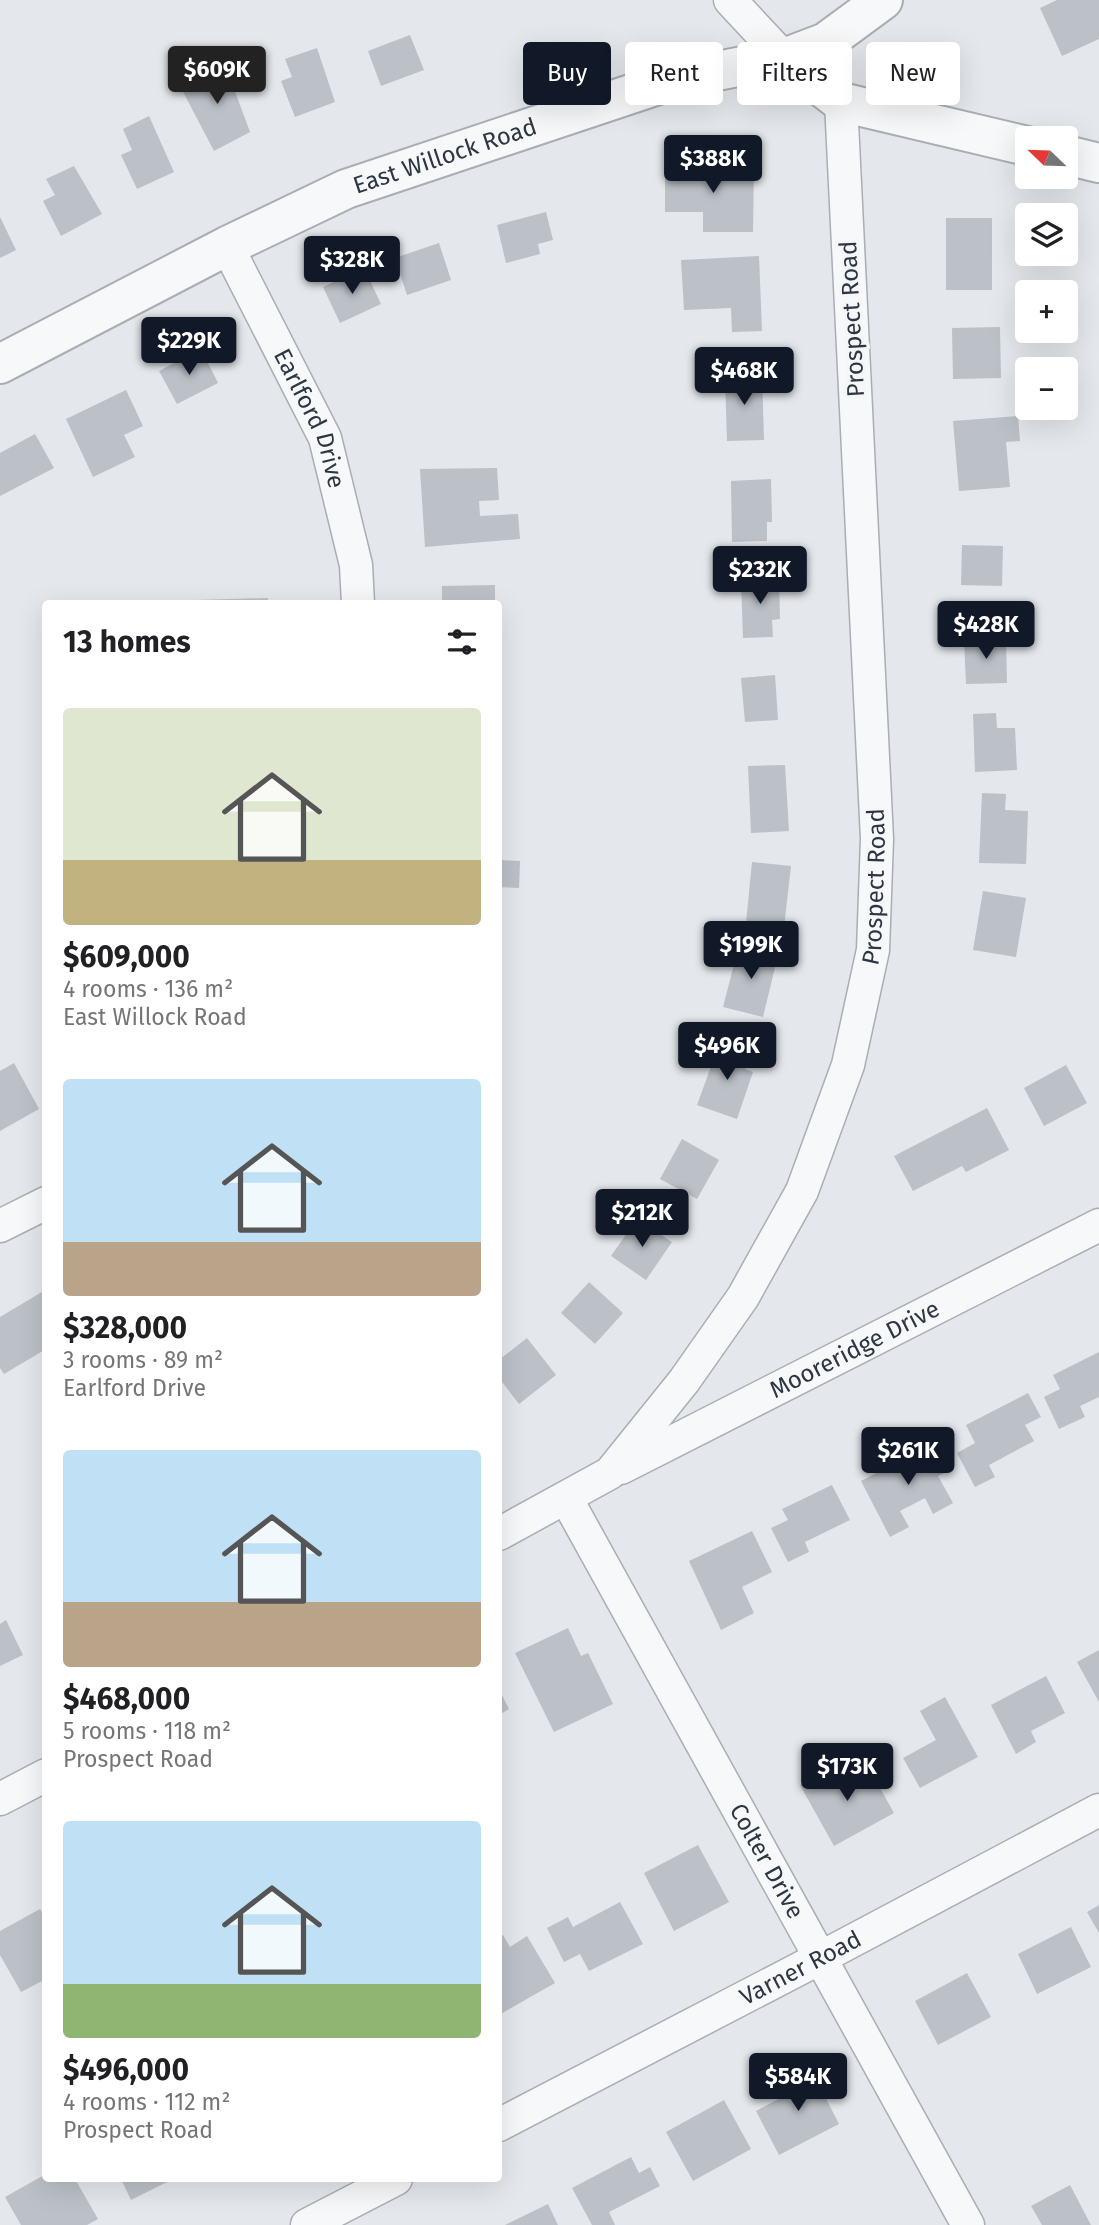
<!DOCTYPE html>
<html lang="en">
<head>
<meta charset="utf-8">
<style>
	body { margin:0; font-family:"Fira Sans",sans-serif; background:#f2f2f2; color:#202124; height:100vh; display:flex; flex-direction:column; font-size:26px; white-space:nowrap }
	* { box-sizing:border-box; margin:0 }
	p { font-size:23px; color:#757577 }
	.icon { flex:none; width:38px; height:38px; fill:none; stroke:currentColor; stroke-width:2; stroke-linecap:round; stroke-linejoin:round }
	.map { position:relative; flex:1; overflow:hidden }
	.drawer { position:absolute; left:42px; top:600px; width:460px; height:1582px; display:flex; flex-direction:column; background:#fff; border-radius:7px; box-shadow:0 7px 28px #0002 }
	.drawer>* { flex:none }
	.banner { position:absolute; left:523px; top:42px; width:471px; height:63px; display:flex; gap:14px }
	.needle { width:46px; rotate:293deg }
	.controls { position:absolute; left:1015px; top:126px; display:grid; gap:14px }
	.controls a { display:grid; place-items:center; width:63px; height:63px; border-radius:7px; background:#fff; box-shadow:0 7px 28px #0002; font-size:35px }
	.price { position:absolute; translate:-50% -60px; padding:0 16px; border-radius:7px; background:#111827; color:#fff; font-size:23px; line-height:46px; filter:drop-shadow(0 2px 4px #0008) }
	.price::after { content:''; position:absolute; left:50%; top:42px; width:21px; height:16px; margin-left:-10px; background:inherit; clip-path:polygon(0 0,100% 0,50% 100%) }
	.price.active { background:#222; color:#fff }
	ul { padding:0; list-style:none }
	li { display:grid; align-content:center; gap:14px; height:371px; padding:0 21px }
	li span { display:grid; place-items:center; height:217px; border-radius:7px; color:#555 }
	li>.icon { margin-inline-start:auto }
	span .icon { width:126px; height:126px; fill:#fffc; stroke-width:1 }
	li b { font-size:30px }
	h2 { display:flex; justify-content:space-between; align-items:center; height:84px; padding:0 21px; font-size:30px }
	.tag { padding:0 24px; border-radius:7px; background:#fff; box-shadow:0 7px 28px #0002; font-size:24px; line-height:63px }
	.tag.active { background:#111827; color:#fff }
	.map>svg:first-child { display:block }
	.building { fill:#bcc1c7 }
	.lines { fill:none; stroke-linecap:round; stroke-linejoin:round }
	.minor-casing { stroke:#a9aeb5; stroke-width:35 }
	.tertiary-casing { stroke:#a9aeb5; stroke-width:42 }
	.minor { stroke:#f7f8f9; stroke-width:32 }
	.tertiary { stroke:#f7f8f9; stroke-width:38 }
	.labels { text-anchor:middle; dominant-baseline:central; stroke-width:7; stroke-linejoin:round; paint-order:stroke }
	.street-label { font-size:24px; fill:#2d3642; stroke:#f4f6f8 }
</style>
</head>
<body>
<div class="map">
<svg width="1099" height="2225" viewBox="0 0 1099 2225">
	<rect width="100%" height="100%" fill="#e4e7eb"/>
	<!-- building -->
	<path class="building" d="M1057,0H1099V39L1062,56L1040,8Z
		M410,35L424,70L381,86L368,51Z
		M317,48L335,102L295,117L281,81L292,77L285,59Z
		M223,59L250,132L214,151L180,86L206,73L203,67Z
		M149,116L174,172L137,189L121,155L132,150L123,129Z
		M754,164L753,232H703V212H665V165Z
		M74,166L102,214L61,236L43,201L55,195L46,179Z
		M546,212L553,240L538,244L540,254L506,263L497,225Z
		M0,217L16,250L0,258Z
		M946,218H992V290H946Z
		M439,243L451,280L407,295L395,258Z
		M759,256L762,331L732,332L731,308L684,310L681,260Z
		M364,268L381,304L340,323L323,287Z
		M1000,327L1001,378L953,379L952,328Z
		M201,349L218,383L177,404L159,371Z
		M762,374L764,440L727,441L725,375Z
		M126,390L143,426L124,435L135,457L93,477L66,419Z
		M1018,416L1020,441L1006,442L1010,487L959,491L953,421Z
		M35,434L54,468L0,496V453Z
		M497,468L499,500L479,501L480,516L518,514L520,539L425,547L420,469Z
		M771,479L772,522H767V541L732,542L731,481Z
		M962,545L1003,546L1002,586L961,585Z
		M779,577L780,619L772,620L773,637L743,638L741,579Z
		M495,585V604H442V586Z
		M268,598V604H196V600Z
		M1006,638L1007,683L966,684L964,640Z
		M775,675L778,720L745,722L741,678Z
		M996,713L997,728H1015L1017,770L975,772L973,714Z
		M785,765L789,831L751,833L748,766Z
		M982,793L1006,794L1005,810L1028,811L1026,864L979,863Z
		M499,860L520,861L519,888L499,887Z
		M752,862L791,866L784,927L746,923Z
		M983,891L1026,898L1016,957L973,950Z
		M739,945L778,955L763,1017L723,1007Z
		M720,1042L751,1053L745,1069L753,1072L737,1119L697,1105Z
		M14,1063L39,1109L0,1131V1071Z
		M1066,1065L1087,1103L1044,1126L1024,1088Z
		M987,1108L1009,1150L966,1172L962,1166L913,1191L894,1156Z
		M682,1139L719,1160L697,1199L660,1179Z
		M637,1219L672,1242L646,1280L611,1256Z
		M589,1282L623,1313L595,1344L561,1313Z
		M42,1292L46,1298V1349L4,1374L0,1368V1317Z
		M527,1338L556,1375L519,1404L499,1378V1360Z
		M1099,1352V1397L1080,1406L1085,1417L1059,1429L1044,1397L1060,1389L1053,1375Z
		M1028,1393L1041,1417L1025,1425L1034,1441L989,1465L995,1477L975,1487L957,1453L975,1443L966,1425Z
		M934,1443L948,1471L938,1476L953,1503L933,1514L925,1498L900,1511L909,1527L890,1537L861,1481Z
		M832,1485L850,1520L805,1542L809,1552L788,1562L771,1528L788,1520L782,1509Z
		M752,1531L772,1572L742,1587L754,1613L721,1630L689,1561Z
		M6,1620L23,1655L0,1666V1624Z
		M568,1628L581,1656L588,1653L613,1704L554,1732L515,1653Z
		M1099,1650V1702L1077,1662Z
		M1046,1676L1065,1713L1031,1731L1036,1742L1016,1754L991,1705Z
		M499,1689L509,1709L499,1715Z
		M945,1697L978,1757L920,1788L903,1758L936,1740L920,1711Z
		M867,1765L894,1813L834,1846L800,1785L828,1769L836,1782Z
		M698,1845L729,1902L674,1931L644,1873Z
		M620,1902L643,1944L589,1971L580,1954L564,1962L547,1928L568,1917L573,1927Z
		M1099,1905V1933L1087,1912Z
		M40,1909L46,1919V1979L21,1992L0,1955V1931Z
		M1071,1927L1091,1967L1037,1994L1018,1954Z
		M503,1935L510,1947L527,1936L555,1983L499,2015V1937Z
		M967,1973L991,2017L938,2045L915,2001Z
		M810,2067L839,2124L779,2155L756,2111L784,2096L778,2084Z
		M724,2100L751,2149L693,2181L666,2132Z
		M631,2157L639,2173L650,2167L660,2186L609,2212L615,2225H592L572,2188Z
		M46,2174V2179H75L98,2219L87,2225H21L5,2197Z
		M121,2179H173L131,2200Z
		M1070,2185L1091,2225H1042L1031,2206Z
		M548,2204L558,2225H505Z"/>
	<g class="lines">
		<!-- minor casing -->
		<g class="minor-casing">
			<g id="minor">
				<path d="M730,0L784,58"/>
				<path id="s1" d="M227,246L325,438L356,565L358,604"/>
				<path d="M0,1226L46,1203"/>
				<path id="s2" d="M621,1468L1099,1225"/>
				<path id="s3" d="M566,1498L968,2225"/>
				<path id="s4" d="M499,1534L610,1473L684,1381L743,1297L802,1191L848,1065L873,950L877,839L841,102"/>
				<path d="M0,1799L46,1775"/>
				<path id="s5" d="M499,2125L820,1958L1099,1810"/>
				<path d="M307,2225L396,2179"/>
			</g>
		</g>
		<!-- tertiary casing -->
		<g class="tertiary-casing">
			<g id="tertiary">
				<path d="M784,58L841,102L1027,146"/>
				<path d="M1066,155L1099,163"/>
				<path id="s6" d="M0,364L227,246L346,189L676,79L784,58L826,42L883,0"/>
			</g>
		</g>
		<!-- minor -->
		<use href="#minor" class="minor"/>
		<!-- tertiary -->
		<use href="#tertiary" class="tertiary"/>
	</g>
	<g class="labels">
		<!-- street labels -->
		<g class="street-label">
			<text stroke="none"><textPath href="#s6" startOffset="492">East Willock Road</textPath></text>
			<text transform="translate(852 319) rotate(-93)">Prospect Road</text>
			<text stroke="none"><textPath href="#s1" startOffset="192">Earlford Drive</textPath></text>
			<text stroke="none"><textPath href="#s4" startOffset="784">Prospect Road</textPath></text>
			<text stroke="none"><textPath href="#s2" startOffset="262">Mooreridge Drive</textPath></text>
			<text stroke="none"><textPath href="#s3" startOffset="415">Colter Drive</textPath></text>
			<text stroke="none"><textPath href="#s5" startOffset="340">Varner Road</textPath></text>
		</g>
	</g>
</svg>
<div class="controls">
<a><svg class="needle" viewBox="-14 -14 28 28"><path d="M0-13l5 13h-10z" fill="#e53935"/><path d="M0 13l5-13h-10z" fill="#757577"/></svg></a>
<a><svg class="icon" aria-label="layers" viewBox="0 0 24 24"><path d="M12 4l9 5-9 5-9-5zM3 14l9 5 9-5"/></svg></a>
<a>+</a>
<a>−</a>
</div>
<b class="price active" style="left:217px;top:106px">$609K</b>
<b class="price" style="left:713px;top:195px">$388K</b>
<b class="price" style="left:352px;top:296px">$328K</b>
<b class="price" style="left:189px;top:377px">$229K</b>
<b class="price" style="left:744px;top:407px">$468K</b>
<b class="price" style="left:760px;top:606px">$232K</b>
<b class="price" style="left:986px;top:661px">$428K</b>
<b class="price" style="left:751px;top:981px">$199K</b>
<b class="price" style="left:727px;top:1082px">$496K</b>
<b class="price" style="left:642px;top:1249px">$212K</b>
<b class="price" style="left:908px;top:1487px">$261K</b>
<b class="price" style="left:847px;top:1803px">$173K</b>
<b class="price" style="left:798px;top:2113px">$584K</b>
<div class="banner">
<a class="tag active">Buy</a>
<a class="tag">Rent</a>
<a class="tag">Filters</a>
<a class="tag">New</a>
</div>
<section class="drawer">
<h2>13 homes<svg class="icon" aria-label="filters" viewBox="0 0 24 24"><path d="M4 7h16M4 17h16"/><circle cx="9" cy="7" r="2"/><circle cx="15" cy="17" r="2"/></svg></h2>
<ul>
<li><span style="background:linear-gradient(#dfe7d0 70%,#c2b280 0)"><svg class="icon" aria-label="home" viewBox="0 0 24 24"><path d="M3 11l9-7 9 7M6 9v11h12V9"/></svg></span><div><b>$609,000</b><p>4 rooms · 136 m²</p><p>East Willock Road</p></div></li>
<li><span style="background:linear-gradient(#bfe0f5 75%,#b9a48a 0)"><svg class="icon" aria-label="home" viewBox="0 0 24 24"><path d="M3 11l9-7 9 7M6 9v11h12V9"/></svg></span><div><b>$328,000</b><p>3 rooms · 89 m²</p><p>Earlford Drive</p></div></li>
<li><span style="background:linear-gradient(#bfe0f5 70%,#b9a48a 0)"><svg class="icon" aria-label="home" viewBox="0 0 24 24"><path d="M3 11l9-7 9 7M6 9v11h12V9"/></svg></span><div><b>$468,000</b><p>5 rooms · 118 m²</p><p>Prospect Road</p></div></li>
<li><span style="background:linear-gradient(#bfe0f5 75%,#8fb573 0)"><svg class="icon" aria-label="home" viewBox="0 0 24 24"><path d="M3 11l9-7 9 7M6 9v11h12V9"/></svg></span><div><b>$496,000</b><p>4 rooms · 112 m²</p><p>Prospect Road</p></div></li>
</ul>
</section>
</div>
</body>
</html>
